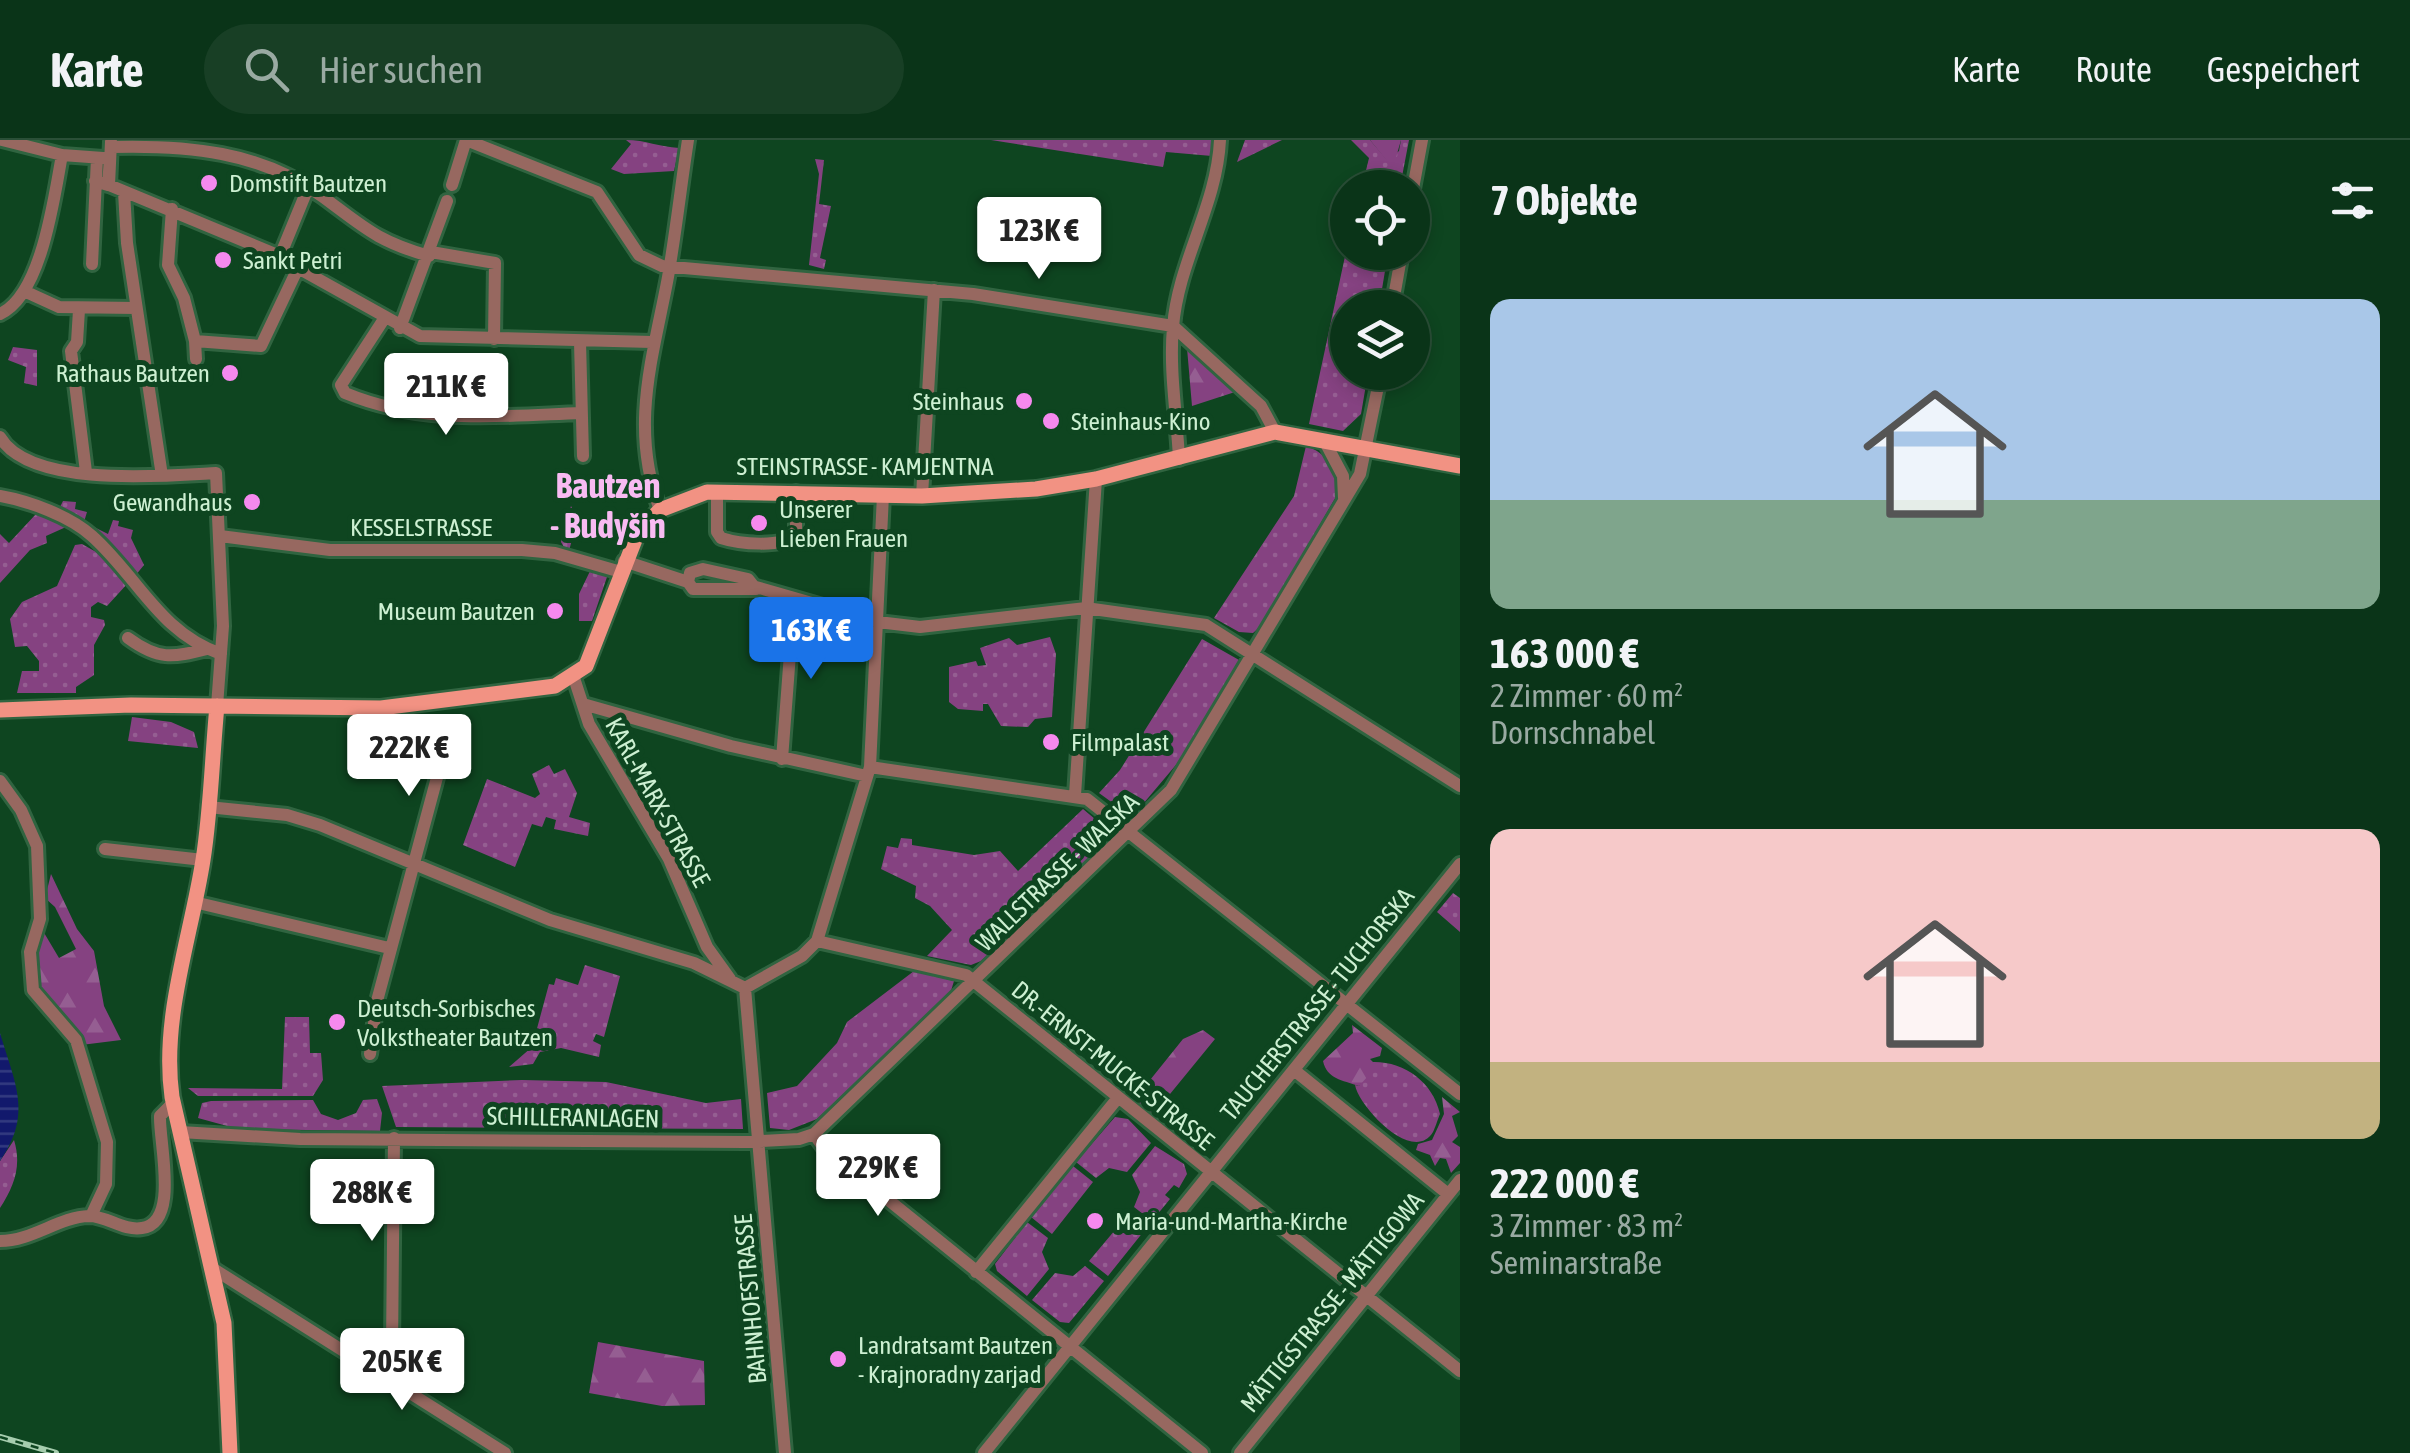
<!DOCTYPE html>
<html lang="de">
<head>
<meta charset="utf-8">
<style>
	body { margin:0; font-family:"Asap Condensed",sans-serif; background:#183f25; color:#f1f3f6; height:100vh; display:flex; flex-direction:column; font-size:38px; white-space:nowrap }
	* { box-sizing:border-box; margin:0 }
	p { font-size:32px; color:#99aaa2 }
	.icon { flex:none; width:55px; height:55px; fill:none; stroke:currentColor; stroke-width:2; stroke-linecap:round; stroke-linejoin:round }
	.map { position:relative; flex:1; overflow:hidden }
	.drawer { display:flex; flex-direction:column; background:#0a3418; width:950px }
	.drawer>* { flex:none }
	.fabs { position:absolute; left:1330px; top:30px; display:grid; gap:20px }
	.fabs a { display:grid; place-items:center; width:100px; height:100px; border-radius:50%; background:#0a3418; box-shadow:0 5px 15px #0003,0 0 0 2px #2a4f37; font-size:50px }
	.price { position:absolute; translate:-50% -85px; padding:0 22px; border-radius:10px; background:#fff; color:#222; font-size:32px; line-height:65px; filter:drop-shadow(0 2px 5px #0008) }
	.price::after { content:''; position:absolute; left:50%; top:60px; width:30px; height:22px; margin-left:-15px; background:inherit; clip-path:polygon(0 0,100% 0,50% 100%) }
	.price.selected { background:#1a73e8; color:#fff }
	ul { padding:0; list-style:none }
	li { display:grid; align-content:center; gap:20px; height:530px; padding:0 30px }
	li span { display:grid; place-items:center; height:310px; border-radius:20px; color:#555 }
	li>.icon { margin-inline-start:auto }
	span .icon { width:180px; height:180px; fill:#fffc; stroke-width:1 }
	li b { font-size:42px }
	h2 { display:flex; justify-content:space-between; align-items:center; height:120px; padding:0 30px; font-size:42px }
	header { display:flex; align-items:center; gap:60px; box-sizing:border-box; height:140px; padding:0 50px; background:#0a3418; border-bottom:2px solid #2a4f37 }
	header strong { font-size:48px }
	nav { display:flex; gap:55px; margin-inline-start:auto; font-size:35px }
	.search { width:700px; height:90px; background:#183f25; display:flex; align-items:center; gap:25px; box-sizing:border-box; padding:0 35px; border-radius:55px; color:#99aaa2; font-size:38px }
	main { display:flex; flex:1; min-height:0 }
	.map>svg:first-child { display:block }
	.grass { fill:url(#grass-dots) }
	.forest { fill:url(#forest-firs) }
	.cemetery { fill:url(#cemetery-stones) }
	.water { fill:url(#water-rules) }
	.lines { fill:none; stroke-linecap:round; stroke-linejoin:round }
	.minor-casing { stroke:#306440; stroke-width:18 }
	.major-casing { stroke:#306440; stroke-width:20 }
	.minor { stroke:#976860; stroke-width:12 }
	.major { stroke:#f29283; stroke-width:15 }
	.rail-casing { stroke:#a6cdae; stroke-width:6 }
	.rail { stroke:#0e4520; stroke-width:2.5; stroke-dasharray:8; stroke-linecap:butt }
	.poi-dot { fill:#f589ee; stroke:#0e4520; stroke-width:4 }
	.labels { text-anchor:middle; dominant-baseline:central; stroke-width:10; stroke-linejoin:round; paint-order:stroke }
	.poi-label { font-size:25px; fill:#cdf0d2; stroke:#0e4520; text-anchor:start }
	.street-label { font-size:25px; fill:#cdf0d2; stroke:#0e4520 }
	.district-label { font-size:35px; font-weight:bold; fill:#f8bbf2; stroke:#0e4520 }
</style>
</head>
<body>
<header>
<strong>Karte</strong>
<div class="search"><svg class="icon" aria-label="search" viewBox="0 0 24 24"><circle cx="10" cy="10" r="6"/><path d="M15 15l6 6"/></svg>Hier suchen</div>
<nav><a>Karte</a><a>Route</a><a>Gespeichert</a></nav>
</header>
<main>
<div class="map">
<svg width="1460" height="1313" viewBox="0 0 1460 1313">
	<defs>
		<pattern id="grass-dots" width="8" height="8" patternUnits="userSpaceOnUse" patternTransform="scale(2.5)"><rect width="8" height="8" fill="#854281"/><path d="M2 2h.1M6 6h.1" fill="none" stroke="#955e92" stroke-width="1.8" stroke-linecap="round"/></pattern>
		<pattern id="forest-firs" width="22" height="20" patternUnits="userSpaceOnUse" patternTransform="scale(2.5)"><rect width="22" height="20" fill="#854281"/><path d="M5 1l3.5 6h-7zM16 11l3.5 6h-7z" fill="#955e92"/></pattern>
		<pattern id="cemetery-stones" width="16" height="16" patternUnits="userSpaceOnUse" patternTransform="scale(2.5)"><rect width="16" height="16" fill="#854281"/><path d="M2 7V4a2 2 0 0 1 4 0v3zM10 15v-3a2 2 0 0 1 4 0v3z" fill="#955e92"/></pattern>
		<pattern id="water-rules" width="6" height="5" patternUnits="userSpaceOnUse" patternTransform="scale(2.5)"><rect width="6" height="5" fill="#12196c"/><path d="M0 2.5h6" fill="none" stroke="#333b80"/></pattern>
	</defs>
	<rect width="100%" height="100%" fill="#0e4520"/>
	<!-- grass -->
	<path class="grass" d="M626,0C646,0 659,7 679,8L674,31L624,34L611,29L631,4Z
		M991,0H1213L1212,16L1166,12L1163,27Z
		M1245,0H1282L1237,22Z
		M1351,0H1370L1387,20L1399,11L1401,0H1409L1400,47H1362L1369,18Z
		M815,19L824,20L819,64L831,66L820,118L826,120L824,129L809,125L819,34Z
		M1347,107L1348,112L1388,113L1379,167L1348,168V232L1368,233L1361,274L1343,291L1309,284Z
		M13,207L37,210V246L24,243L26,227L8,220Z
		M1306,306C1329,314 1338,331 1337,355L1262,485L1253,493L1239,492L1214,478L1294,356Z
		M63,361L76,362L75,369L87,372L84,382L108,394L113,380L119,381L118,386L133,390L131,398L144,425L135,436L58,371Z
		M571,366L578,379L568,414L561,402Z
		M36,374L66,387L46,396L47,403L30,410L0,443V394L9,403Z
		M82,404L105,417L128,443L107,466L98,462L91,467V477L104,480L105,485L94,505V535L76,547V553H17L22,531H39V521L27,506L15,507L10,479L22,462L57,446L75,405Z
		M591,429L607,437L592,481H579V454Z
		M1050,497L1056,514L1052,577L1035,579L1028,587L1001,586L988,564H983V571L958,569L949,562V527L976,521L978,526L986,525L980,508L1009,498L1017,505Z
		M1202,499L1239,520L1186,613L1132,677L1099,653L1120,630Z
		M132,577L171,582L194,592L198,608L128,601Z
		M549,625L554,634L565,629L577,653L569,677L590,683L588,696L554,689L556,680L546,677L542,687L532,684L515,727L463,705L487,639L535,658L540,654L532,634Z
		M1083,669L1114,695L981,821L971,825L927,816L952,790L930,766L915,758L916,746L881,729L887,706L898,708L901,698L912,699V705L974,715L1000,711L1018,731Z
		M1453,753L1460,758V792L1437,772Z
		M585,825L620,836L604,897L596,894L593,901L601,905L599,917L561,908L540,912L533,924L509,927L532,907L549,844L554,845L556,838L578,845Z
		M914,831L954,841L950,854L817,979L789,990L770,988L767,953L797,946L837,903L847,882Z
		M285,877H309L310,913H321L323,940L313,956H198L188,948L282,949Z
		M1372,922C1404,921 1433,942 1440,974C1439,976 1434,991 1433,992C1413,1025 1359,967 1355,945L1359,946Z
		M522,940L606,942L706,963L741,959L743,989L396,987L382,946Z
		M377,959L382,973L380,991L238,989L198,978L202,963L211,961L313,960L321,974L338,980L356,973L363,960Z
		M1115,977L1128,979L1151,1003L1127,1032L1109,1028L1096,1038L1076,1022Z
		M14,1000C22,1026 14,1046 0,1068V1021Z
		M1155,1006L1184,1024L1187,1034L1179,1048L1174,1045L1165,1055L1170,1059L1152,1081L1134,1067L1140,1052L1132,1035Z
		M1073,1026L1093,1042L1052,1094L1031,1077Z
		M1131,1071L1148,1086L1108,1136L1089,1121Z
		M1027,1082L1048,1098L1042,1112L1049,1129L1027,1156L997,1131L995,1124Z
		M1085,1126L1104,1141L1069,1183L1060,1182L1032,1160L1055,1133L1073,1136Z"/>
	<!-- forest -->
	<path class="forest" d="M1187,208L1235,252L1192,266Z
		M51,734L77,789L94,811L104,866L121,900L81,905C44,860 30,847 40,786L59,818L76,809L55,767L45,758Z
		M1352,885L1382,908L1380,916L1370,919L1377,926L1359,946C1342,940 1327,939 1323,921L1353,893Z
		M1203,890L1215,899L1170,954L1168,977H1157L1134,960L1183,899Z
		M1442,957L1460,972L1452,976L1458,996L1452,1002L1460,1007V1023L1451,1033L1446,1019L1440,1018L1435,1026L1430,1015L1416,1010L1418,1004L1432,1000L1444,974Z
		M598,1202L704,1221L705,1265L662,1266L589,1253Z"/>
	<!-- cemetery -->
	<path class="cemetery" d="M1370,0H1401L1395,21H1387Z"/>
	<!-- water -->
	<path class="water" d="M0,893C15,944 33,974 0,1021Z"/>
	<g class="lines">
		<!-- minor casing -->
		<g class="minor-casing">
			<path id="minor" d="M2,0L62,15L103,18
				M466,0L597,52L639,115L662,126L973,154L1173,186
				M111,2L109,45L280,116L308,48
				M111,7C186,5 261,11 323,57C365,88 377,101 429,116
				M452,45L466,0
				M124,52L127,103L162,336
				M1412,54L1422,0
				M172,69L168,125L184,158L195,201
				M431,112L495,123L494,199
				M92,124L97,18H110L108,45L95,41
				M24,151L59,167L136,168
				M1392,168L1402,112
				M79,170L77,202L71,211L86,332
				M0,174C42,155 54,57 62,15
				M384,179L341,245L345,253C422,285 500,276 581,273
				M1173,186L1261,266L1275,292
				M400,188L447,61
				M580,202L583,316
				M196,219L195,201L261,206L298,128L420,196L652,202
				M0,297C30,348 163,336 216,333L223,486L217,566
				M1324,300L1343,336L1344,358
				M1179,319C1177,276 1169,230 1173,187C1178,122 1217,65 1220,0
				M717,351V392L721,398C739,404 782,408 796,395V352
				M0,356C29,361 70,376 92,396C138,437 159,492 221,514
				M922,356L934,150
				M660,370C629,286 653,218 668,137C676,91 681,45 688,0
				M220,396L330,410H522L555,413L621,432
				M624,421L688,442
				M703,429L748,439L756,449H693L688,442L690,433Z
				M756,447L878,482L920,487L1086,468L1206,485L1460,646
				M128,498C158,520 172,518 207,509
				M574,538L589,584L669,719L707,807L730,839
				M583,564L731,606L867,636
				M355,569L365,577L446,589L439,630L377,861L370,914
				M782,619L794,461
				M870,627L1087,659L1460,954
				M0,641L21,670L37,706L40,779L30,812L33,850L76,900L107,1002L106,1044L91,1076
				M1075,655L1096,339
				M208,667L287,675L320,685L550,780L694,823L745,848
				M105,709L203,720
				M194,762L389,808
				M817,801L966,835L1460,1231
				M745,848L802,816L817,801L870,627L883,355
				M745,848L785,1313
				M1294,930L1448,1054
				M180,992L300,999L745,1002L799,999L814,994L1171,650L1360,334L1381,232
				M814,994L824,1008L1202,1313
				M0,1101C32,1101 59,1077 89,1076C107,1076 123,1091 142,1088C180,1083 159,1003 160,976L173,963
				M212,1128L505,1313
				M976,1132L1117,959
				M380,1234L392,1210L394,998
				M984,1313L1460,724
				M1240,1313L1460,1040"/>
		</g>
		<!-- major casing -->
		<g class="major-casing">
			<path id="major" d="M217,566C212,617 211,670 203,720C191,797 161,878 172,957L224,1183L230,1313
				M0,570L131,565L381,568L555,546L586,526L638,392L660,370L707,352L922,356L1036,349L1096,339L1275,292L1460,326"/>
		</g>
		<!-- minor -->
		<use href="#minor" class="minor"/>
		<!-- major -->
		<use href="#major" class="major"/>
		<!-- rail casing -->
		<g class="rail-casing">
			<path id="rail" d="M0,1297L56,1313"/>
		</g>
		<!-- rail -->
		<use href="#rail" class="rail"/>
	</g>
	<!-- markers -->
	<g class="poi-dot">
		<circle cx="209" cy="43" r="10"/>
		<circle cx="223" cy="120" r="10"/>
		<circle cx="230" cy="233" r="10"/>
		<circle cx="1024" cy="261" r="10"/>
		<circle cx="1051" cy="281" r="10"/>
		<circle cx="252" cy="362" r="10"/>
		<circle cx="759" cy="383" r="10"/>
		<circle cx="555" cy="471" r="10"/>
		<circle cx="1051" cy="602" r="10"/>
		<circle cx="337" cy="882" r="10"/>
		<circle cx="1095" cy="1081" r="10"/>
		<circle cx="838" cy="1219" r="10"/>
	</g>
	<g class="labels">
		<!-- poi labels -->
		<g class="poi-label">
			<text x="229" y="43">Domstift Bautzen</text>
			<text x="243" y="120">Sankt Petri</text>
			<text x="210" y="233" text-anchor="end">Rathaus Bautzen</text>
			<text x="1004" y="261" text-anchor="end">Steinhaus</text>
			<text x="1071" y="281">Steinhaus-Kino</text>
			<text x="232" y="362" text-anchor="end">Gewandhaus</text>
			<text x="779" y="369">Unserer<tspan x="779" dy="29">Lieben Frauen</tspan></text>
			<text x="535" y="471" text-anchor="end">Museum Bautzen</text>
			<text x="1071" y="602">Filmpalast</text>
			<text x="357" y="868">Deutsch-Sorbisches<tspan x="357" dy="29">Volkstheater Bautzen</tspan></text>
			<text x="1115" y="1081">Maria-und-Martha-Kirche</text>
			<text x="858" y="1205">Landratsamt Bautzen<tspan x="858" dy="29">- Krajnoradny zarjad</tspan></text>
		</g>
		<!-- street labels -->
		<g class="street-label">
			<text x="865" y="326">STEINSTRASSE - KAMJENTNA</text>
			<text x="421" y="387">KESSELSTRASSE</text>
			<text transform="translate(658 662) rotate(61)">KARL-MARX-STRASSE</text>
			<text transform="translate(1057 732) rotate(-44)">WALLSTRASSE - WALSKA</text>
			<text transform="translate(1317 864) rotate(-51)">TAUCHERSTRASSE - TUCHORSKA</text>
			<text transform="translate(1113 925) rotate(39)">DR.-ERNST-MUCKE-STRASSE</text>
			<text transform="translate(573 977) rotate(1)">SCHILLERANLAGEN</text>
			<text transform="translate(750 1159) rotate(-95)">BAHNHOFSTRASSE</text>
			<text transform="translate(1332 1162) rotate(-51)">MÄTTIGSTRASSE - MÄTTIGOWA</text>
		</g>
		<!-- district labels -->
		<g class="district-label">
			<text x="608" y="345">Bautzen<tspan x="608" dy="40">- Budyšin</tspan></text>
		</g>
	</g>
</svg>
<div class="fabs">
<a><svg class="icon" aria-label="locate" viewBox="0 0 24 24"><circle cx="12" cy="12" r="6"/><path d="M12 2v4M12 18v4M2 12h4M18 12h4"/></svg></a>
<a><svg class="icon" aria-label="layers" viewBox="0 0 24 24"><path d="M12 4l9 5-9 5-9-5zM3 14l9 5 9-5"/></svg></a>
</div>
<b class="price" style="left:1039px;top:142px">123K €</b>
<b class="price" style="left:446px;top:298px">211K €</b>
<b class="price selected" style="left:811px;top:542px">163K €</b>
<b class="price" style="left:409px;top:659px">222K €</b>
<b class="price" style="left:878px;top:1079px">229K €</b>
<b class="price" style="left:372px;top:1104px">288K €</b>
<b class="price" style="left:402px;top:1273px">205K €</b>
</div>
<section class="drawer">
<h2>7 Objekte<svg class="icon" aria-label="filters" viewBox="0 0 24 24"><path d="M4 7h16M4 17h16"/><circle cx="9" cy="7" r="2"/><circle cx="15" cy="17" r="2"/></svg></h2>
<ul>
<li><span style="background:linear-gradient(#a9c7e8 65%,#7fa58c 0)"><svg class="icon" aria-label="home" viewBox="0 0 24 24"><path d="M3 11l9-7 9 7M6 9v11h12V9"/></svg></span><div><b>163 000 €</b><p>2 Zimmer · 60 m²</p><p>Dornschnabel</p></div></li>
<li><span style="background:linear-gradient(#f6c9c9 75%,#c2b280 0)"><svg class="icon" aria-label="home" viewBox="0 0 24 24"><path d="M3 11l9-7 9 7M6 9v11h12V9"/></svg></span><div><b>222 000 €</b><p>3 Zimmer · 83 m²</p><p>Seminarstraße</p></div></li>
</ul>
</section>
</main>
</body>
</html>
